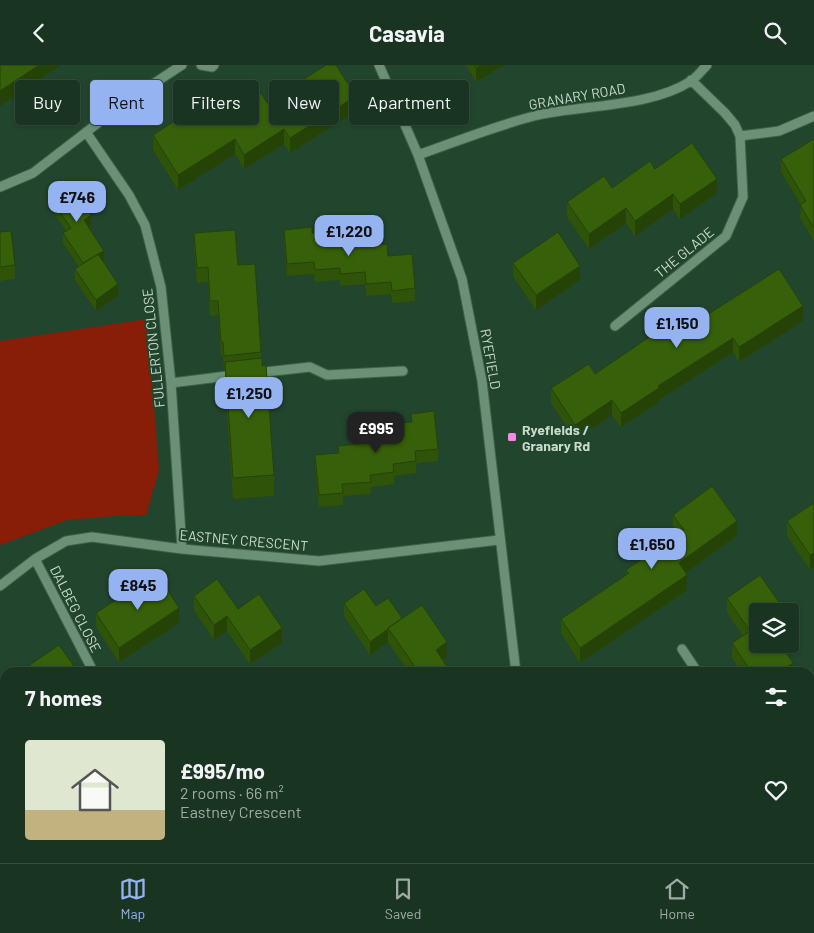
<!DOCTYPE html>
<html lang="en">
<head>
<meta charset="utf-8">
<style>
	body { margin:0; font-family:Barlow,sans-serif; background:#273f2f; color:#f1f3f6; height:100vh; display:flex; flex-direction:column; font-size:19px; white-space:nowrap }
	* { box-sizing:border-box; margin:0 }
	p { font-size:16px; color:#9faaa5 }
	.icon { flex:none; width:28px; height:28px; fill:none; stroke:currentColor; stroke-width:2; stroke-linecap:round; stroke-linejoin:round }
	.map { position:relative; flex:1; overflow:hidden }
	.drawer { position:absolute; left:0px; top:602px; width:815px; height:196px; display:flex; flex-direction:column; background:#1a3422; border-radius:15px 15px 0 0; box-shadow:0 1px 4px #0004,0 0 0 1px #384f40 }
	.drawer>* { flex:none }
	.top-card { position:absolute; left:15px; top:15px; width:500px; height:45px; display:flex; gap:10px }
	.buttons { position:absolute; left:749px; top:538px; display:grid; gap:10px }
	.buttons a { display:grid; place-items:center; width:50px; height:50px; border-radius:5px; background:#1a3422; box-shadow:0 1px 4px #0004,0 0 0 1px #384f40; font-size:25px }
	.price { position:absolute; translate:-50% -42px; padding:0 11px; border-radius:10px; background:#95b2f1; color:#111; font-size:16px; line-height:32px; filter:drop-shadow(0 1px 2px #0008) }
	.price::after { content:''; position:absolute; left:50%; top:30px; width:15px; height:11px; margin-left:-8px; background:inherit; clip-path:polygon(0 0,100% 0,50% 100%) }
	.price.active { background:#222; color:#fff }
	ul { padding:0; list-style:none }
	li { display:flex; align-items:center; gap:15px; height:125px; padding:0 25px }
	li span { display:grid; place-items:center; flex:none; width:140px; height:100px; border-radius:5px; color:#555 }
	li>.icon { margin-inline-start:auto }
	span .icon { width:60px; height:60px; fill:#fffc; stroke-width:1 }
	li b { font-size:21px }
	h2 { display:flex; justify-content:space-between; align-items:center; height:60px; padding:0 25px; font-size:21px }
	.pill { padding:0 18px; border-radius:5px; background:#1a3422; box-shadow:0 1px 4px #0004,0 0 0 1px #384f40; font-size:18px; line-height:45px }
	.pill.active { background:#95b2f1; color:#111 }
	header { display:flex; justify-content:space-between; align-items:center; height:65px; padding:0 25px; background:#1a3422; font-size:22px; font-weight:700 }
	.tab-bar { display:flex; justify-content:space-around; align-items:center; height:70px; border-top:1px solid #384f40; background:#1a3422; font-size:14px; color:#9faaa5 }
	.tab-bar a { display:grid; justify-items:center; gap:2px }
	.tab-bar .active { color:#95b2f1 }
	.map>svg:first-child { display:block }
	.green { fill:#881e07 }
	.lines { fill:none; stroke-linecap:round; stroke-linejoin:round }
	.minor-casing { stroke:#40604c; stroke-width:11 }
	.minor { stroke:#6b9075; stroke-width:9 }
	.wall { fill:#2f5309 }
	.shaded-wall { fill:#264307 }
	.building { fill:#37600a; stroke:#264307 }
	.poi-dot { fill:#f987e8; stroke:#22452d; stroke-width:2 }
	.labels { text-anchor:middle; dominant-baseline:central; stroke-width:4; stroke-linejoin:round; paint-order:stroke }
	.street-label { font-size:14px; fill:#c8dbcd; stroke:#22452d }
	.poi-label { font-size:14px; font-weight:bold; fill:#c8dbcd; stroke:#22452d; text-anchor:start }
</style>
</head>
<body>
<header><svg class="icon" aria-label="back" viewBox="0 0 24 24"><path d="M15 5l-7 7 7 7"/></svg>Casavia<svg class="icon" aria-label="search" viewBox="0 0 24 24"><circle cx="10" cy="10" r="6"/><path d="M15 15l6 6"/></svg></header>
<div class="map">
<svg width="814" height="798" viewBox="0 0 814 798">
	<rect width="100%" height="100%" fill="#22452d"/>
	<!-- green -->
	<path class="green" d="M147,254L159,405L146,450L115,451L67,455L0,480V276Z"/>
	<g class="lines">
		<!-- minor casing -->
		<g class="minor-casing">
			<path id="minor" d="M201,0L212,2L214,0
				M379,0L418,90L462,214L482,316L516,608
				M86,67L129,130L145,160L161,222L171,318L182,484
				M740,71L779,66L814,51
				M418,90C458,76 497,60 538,50C584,40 651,42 691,16C697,12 702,5 707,0
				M0,122L33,108L124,38L182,0
				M615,261L726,171L743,132L740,71L735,60L725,48L691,15
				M256,308L310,302L327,310L403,306
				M171,318L235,310
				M35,494L94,608
				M0,521L35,494L66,476L92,472L182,484L319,496L499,475
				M682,584L698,608
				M318,607V608
				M810,722L814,724
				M810,739L814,734
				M0,768L5,782
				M10,794L12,798
				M382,794V798
				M537,794L538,798
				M764,798L767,794"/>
		</g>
		<!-- minor -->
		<use href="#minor" class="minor"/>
	</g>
	<!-- wall -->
	<path class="wall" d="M466,0H504L476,17Z
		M267,38L356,46L290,88L284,79L244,104L235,89L178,125L153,85V70L222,54Z
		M814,74V176L800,153L801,140L781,107V94Z
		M655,104L717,128L680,154L673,144L635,171L626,158L589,184L567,152V137L612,123Z
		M49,131L91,160L88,162L104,196L118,231L96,246L75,215V204L79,202L63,178V168L66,166L49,141Z
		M284,165L312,168L337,174L362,181L388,191L415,223V236L392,238L391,229L366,231L365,219L340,221V215L315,217L314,209L287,211L284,177Z
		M0,167L15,200V214L0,216Z
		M194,168L238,200L261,287V293L274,410V431L233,434L225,318V305L224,306L223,291H221L218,250L210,251L208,217L197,218L194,182Z
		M513,198L580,215L536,245L513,212Z
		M699,255L803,256L739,297L733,287L659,335V337L621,362L612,350L575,374L551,338V323L595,309Z
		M411,349L438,384V396L416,398V408L394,411V419L371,422V429L343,431V440L319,442L315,402V390L338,388V381L366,378V369L389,367V359L411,357Z
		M814,438V502L810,505L787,471V456Z
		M673,450L737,470L686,508L687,525L580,598L561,568V554L626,510V505L677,470L673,464Z
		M194,531L238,544L282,578L250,599L227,566L214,575L194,545Z
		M727,533L783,546H758L793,608H742L732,593V578L743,571L727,547Z
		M344,538L376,541L402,553L447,592L443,595L451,608H406L407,604L388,577L370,590L344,551Z
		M96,548L179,558L119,597L96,562Z
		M125,794H194L197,798H128Z
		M248,794H320L314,798H251Z"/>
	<!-- shaded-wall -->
	<path class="shaded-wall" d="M39,0H61L0,41V26Z
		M481,0H504L476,17V3Z
		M356,31V46L290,88V73Z
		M284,64V79L244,104V90Z
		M235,74V89L178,125V110Z
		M717,114V128L680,154V139Z
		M673,129V144L635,171V156Z
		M626,143V158L589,184V169Z
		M91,150V160L84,165V155Z
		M104,186V196L84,209V199Z
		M580,201V215L536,245V230Z
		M118,219V231L96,246V235Z
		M803,241V256L739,297V282Z
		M733,273V287L659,335V337L621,362V348L658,321Z
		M612,335V350L575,374V360Z
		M737,456V470L679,513V498Z
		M814,488V502L810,505V490Z
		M687,510V525L580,598V583Z
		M179,543V558L119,597V583Z
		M227,551V566L214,575V560Z
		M282,563V578L250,599V585Z
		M388,564V577L370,590V577Z
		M447,577V592L436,599V585Z
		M793,598V608H779Z
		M144,794H153V798H138Z
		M289,794H320L314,798H282Z"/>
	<!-- building -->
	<path class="building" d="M0,0H39L0,26Z
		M326,0H336L356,31L290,73L284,64L244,90L235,74L178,110L153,70L209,34L222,54L261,28L267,38Z
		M475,0H481L476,3Z
		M814,74V163L800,140L806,136L781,94Z
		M692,78L717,114L680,139L673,129L635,156L626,143L589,169L567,137L604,111L612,123L650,96L655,104Z
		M69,118L91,150L84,155L104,186L83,198L63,168L71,163L49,131Z
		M312,162V168L336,166L337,174L362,172V181L387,179L388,191L412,189L415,223L392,226L391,217L366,219L365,207L340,209V203L315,205L314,197L287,199L284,165Z
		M235,165L238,200L255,199L261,287L224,291L223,277H221L218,236H210L208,202L197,203L194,168Z
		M11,166L15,200L0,202V167Z
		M558,167L580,201L536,230L513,198Z
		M98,189L118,219L96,235L75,204Z
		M779,204L803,241L739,282L733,273L658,321L659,323L621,348L612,335L575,360L551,323L589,299L595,309L692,243L699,255Z
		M262,293V301L266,300L274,410L233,413L225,297Z
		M434,346L438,384L415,386L416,396L393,399L394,407L370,410L371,417L342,419L343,428L319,430L315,390L339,388L338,381L367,378L366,369L390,367L389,359L412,357L411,349Z
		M712,421L737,456L679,498L687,510L580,583L561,554L629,508L626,505L684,465L673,450Z
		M814,438V488L810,490L787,456Z
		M157,508L179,543L119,583L96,548Z
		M760,510L783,543L779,546H758V579H780L793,598L779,608H752L732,578L750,566L727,533Z
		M217,514L238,544L259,529L282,563L250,585L227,551L214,560L194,531Z
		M364,524L376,541L388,533L402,553L388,563V564L370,577L344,538Z
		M422,540L447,577L436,585L451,608H408L406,605L414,600L388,563Z
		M59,580L78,607L76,608H27L24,604Z
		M135,794H144L138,798Z
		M158,794H194L197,798H160Z
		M262,794H289L282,798H265Z
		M632,794H653L655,796L659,794H689L692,798H625Z
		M801,794H806L808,798H794Z"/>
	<!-- markers -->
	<rect class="poi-dot" x="507" y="367" width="10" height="10" rx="2.5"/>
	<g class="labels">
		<!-- street labels -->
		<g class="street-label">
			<text transform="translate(577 31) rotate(-10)">GRANARY ROAD</text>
			<text transform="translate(684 187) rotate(-39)">THE GLADE</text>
			<text transform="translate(153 283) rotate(-96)">FULLERTON CLOSE</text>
			<text transform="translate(491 294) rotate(80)">RYEFIELD</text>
			<text transform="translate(244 475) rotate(5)">EASTNEY CRESCENT</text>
			<text transform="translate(76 544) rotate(63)">DALBEG CLOSE</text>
		</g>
		<!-- poi labels -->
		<g class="poi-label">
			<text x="522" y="364">Ryefields /<tspan x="522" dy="16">Granary Rd</tspan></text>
		</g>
	</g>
</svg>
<div class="buttons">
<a><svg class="icon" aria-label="layers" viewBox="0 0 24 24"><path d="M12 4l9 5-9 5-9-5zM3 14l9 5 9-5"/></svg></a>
</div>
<b class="price" style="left:77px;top:158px">£746</b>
<b class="price" style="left:349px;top:192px">£1,220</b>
<b class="price" style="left:677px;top:284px">£1,150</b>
<b class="price" style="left:249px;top:354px">£1,250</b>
<b class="price active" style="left:376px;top:389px">£995</b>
<b class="price" style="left:652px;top:505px">£1,650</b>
<b class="price" style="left:138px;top:546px">£845</b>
<div class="top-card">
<a class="pill">Buy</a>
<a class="pill active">Rent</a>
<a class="pill">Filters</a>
<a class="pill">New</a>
<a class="pill">Apartment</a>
</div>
<section class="drawer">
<h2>7 homes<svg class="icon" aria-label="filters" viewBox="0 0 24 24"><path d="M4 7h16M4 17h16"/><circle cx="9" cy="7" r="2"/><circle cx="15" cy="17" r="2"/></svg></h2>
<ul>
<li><span style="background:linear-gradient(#dfe7d0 70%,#c2b280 0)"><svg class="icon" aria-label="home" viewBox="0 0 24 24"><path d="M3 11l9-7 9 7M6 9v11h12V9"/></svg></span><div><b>£995/mo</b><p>2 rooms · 66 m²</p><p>Eastney Crescent</p></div><svg class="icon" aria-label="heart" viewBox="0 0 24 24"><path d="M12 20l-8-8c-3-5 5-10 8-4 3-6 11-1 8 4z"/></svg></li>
</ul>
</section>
</div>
<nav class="tab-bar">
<a class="active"><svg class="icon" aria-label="map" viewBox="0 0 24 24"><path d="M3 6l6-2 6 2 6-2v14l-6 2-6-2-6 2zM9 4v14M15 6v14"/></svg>Map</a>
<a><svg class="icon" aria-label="saved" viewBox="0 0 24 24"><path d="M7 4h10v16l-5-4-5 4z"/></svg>Saved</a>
<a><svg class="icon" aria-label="home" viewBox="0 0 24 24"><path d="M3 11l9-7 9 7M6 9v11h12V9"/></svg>Home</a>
</nav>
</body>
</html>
